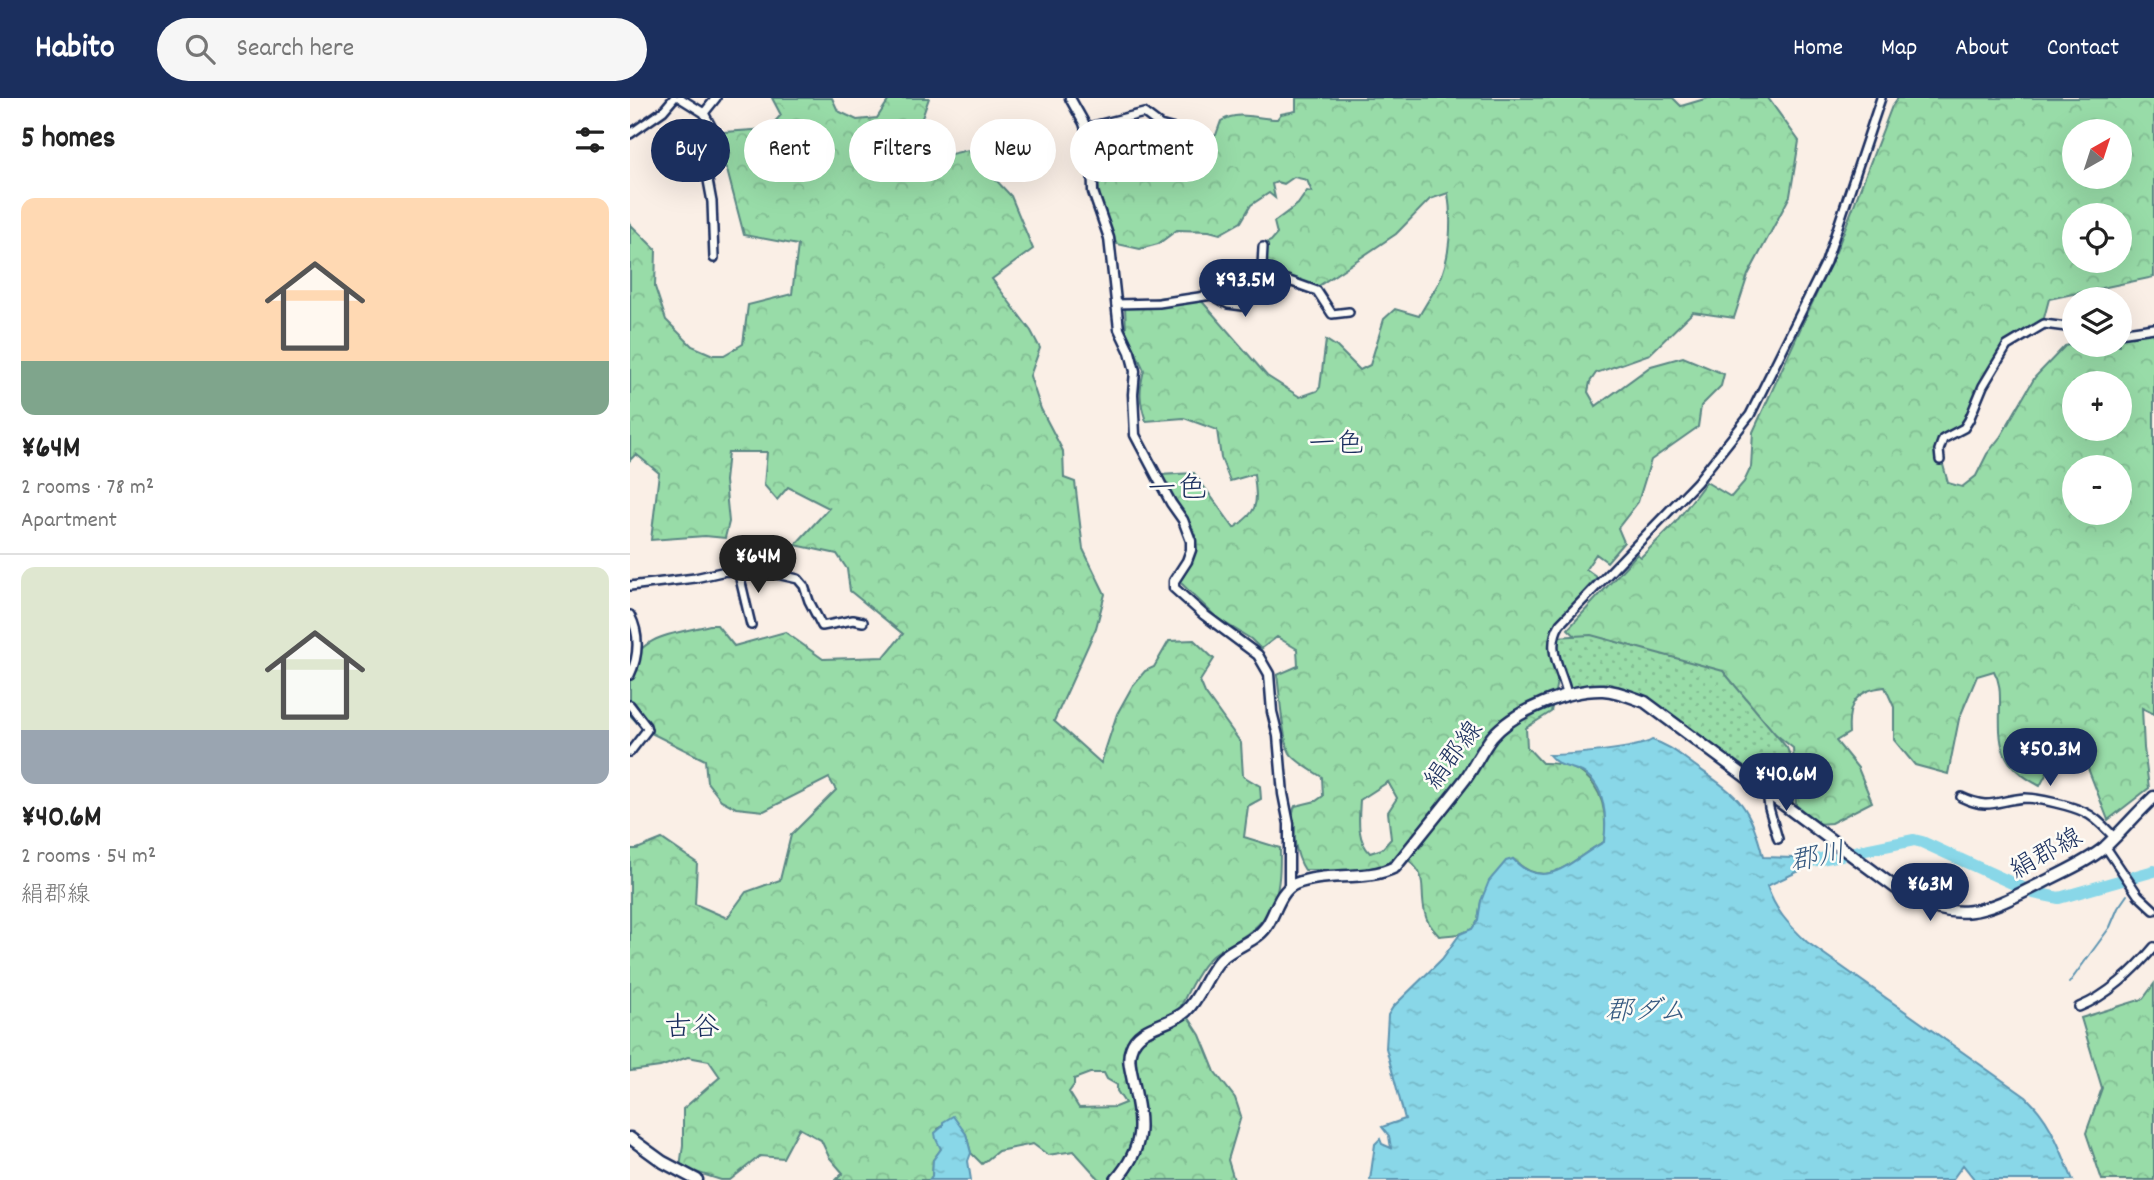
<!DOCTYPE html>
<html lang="en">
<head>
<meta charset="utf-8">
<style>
	body { margin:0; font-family:Dekko,"Klee One",sans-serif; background:#f6f6f6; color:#222; height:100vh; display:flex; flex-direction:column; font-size:26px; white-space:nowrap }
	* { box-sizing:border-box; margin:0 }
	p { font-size:23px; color:#767676 }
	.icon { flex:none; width:38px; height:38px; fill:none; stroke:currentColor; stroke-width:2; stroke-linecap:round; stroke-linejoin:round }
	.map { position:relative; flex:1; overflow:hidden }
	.side { display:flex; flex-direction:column; background:#fff; width:630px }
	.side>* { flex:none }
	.hud { position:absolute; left:21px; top:21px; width:665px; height:63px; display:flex; gap:14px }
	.needle { width:46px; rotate:39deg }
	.buttons { position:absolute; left:1432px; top:21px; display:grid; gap:14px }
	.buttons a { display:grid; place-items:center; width:70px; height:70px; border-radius:50%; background:#fff; box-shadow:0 7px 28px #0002; font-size:35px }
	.price { position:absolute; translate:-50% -60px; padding:0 16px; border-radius:24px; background:#1b2f5e; color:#fff; font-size:23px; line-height:46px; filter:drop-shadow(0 2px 4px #0008) }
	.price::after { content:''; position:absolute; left:50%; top:42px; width:21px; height:16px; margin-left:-10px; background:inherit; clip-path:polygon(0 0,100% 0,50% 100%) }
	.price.current { background:#222; color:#fff }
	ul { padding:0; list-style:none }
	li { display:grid; align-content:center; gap:14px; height:371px; padding:0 21px }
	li+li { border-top:2px solid #e0e0e0 }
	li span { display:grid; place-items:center; height:217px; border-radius:14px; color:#555 }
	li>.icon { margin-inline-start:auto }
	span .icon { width:126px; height:126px; fill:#fffc; stroke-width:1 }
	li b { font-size:30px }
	h2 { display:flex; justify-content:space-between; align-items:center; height:84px; padding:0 21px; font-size:30px }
	.chip { padding:0 24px; border-radius:32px; background:#fff; box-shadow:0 7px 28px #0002; font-size:24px; line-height:63px }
	.chip.current { background:#1b2f5e; color:#fff }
	header { display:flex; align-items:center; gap:42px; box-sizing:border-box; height:98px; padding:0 35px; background:#1b2f5e; color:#fff }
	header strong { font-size:33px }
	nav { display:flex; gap:38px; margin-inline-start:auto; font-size:24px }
	.search { width:490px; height:63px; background:#f6f6f6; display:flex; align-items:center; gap:18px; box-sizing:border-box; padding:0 24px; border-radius:38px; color:#767676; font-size:26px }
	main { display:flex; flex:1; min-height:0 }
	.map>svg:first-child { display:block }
	.forest { fill:url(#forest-crowns); stroke:#5a8683; stroke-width:2; fill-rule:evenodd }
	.park { fill:url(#park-dots); stroke:#5a8683; stroke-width:2 }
	.water { fill:url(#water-ripples); stroke:#5d94b1; stroke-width:2 }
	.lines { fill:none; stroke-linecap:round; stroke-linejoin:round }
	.stream { stroke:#5d94b1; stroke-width:2 }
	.river { stroke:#89d7e8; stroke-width:12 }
	.minor-casing { stroke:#1b2f5e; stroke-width:12 }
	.tertiary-casing { stroke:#1b2f5e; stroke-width:13 }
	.secondary-casing { stroke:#1b2f5e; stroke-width:15 }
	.minor { stroke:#fdfcf7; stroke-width:7 }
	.tertiary { stroke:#fdfcf7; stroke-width:8 }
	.secondary { stroke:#fdfcf7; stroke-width:10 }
	.labels { text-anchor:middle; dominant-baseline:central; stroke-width:5; stroke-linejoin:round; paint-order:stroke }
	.street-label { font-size:26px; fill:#1b2f5e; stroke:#fdfcf7 }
	.neighbourhood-label { font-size:28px; fill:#1b2f5e; stroke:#fdfcf7 }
	.water-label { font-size:28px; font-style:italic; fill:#365980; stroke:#fdfcf7 }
	.quarter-label { font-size:30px; fill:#1b2f5e; stroke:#fdfcf7 }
</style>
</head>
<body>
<header>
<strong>Habito</strong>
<div class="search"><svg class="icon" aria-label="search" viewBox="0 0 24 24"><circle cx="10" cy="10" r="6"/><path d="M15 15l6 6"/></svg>Search here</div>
<nav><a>Home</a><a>Map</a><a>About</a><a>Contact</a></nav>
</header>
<main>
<section class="side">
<h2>5 homes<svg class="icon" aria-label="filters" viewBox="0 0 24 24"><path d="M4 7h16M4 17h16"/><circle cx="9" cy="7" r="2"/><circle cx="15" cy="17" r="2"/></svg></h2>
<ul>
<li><span style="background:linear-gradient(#ffd9b3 75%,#7fa58c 0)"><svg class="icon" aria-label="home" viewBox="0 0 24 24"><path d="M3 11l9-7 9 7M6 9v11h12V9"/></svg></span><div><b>¥64M</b><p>2 rooms · 78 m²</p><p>Apartment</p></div></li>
<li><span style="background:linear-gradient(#dfe7d0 75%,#9aa5b1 0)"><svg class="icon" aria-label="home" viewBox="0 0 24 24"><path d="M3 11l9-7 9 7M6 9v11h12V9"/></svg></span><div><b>¥40.6M</b><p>2 rooms · 54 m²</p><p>絹郡線</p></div></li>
</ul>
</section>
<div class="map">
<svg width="1524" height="1082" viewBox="0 0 1524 1082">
	<defs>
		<pattern id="forest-crowns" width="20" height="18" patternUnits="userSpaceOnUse" patternTransform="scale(1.75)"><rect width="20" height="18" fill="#98dca8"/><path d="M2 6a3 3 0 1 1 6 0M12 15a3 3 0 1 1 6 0" fill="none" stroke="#82bd93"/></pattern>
		<pattern id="park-dots" width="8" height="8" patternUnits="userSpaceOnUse" patternTransform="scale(1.75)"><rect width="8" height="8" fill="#98dca8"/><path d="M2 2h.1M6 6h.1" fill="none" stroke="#82bd93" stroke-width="1.8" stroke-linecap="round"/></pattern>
		<pattern id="water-ripples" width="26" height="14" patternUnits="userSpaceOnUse" patternTransform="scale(1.75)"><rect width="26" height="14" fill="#89d7e8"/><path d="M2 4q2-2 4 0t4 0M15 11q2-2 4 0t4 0" fill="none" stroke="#76b9c9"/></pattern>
	</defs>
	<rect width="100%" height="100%" fill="#faefe6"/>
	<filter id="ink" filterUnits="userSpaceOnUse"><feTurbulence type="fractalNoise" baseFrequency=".0143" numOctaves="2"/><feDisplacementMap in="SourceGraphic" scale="14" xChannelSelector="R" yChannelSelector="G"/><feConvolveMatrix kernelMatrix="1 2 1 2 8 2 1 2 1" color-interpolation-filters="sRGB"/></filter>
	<g filter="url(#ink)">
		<!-- forest -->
		<path class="forest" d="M142,0H202L208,13L227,22L247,20L260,0H299L279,57L299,61L338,52L381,98L403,151L362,181L401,233L410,250L400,278L411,311L433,353L434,380L445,384L453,451L475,496L466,530L424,623L471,665L487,616L503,587L515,573L524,569L539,543L564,542L584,561L570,583L575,595L611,645L613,678L630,688L631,701L618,708L614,739L650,750C650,791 649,816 611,840C603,846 591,850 583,857C569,870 559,891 551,908L570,937L585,974L605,1000L611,1018L598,1062L604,1082H470L444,1053L418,1057L403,1046L368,1053L352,1066L341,1055L336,1036L313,1028L308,1031L311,1051L303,1062L302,1078L299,1082H206L213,1075L199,1059L191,1042L169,1030L153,1060L130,1058L100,1082H91L50,1069L53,1047V1011L90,979L79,963L58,959L30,969L0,973V751H7L32,741L67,765L65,806L97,820L116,794L150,782L161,737L206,692L199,680L134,713L106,710L91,702L77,684L75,662L13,631L0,617C0,603 0,587 0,573C6,536 50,535 80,527H87L104,548L155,534L193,561L254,559L273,536L220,493L217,471L207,456L165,447L199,410L158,389L147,402L134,387L137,354H98L95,383L99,424L95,440L75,438L21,442L29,375L6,356L0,362V126L26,152L25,189L36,222L62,248L83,257H94L113,246L118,207L162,196L168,147L114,137L97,72L86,53L94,34L138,31L151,17ZM460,975H474L477,981L487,987V993L495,1005L485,1009L449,1010L439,994L444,987V981Z
			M666,0H1043L1051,8L1078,0H1138L1169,43L1160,98L1118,177L1104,220L1063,214L1020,256L966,275L960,284L958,294L966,308L1021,268L1053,259L1094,276L1091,288L1071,308L1068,329L1021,362L1008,404L988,430L994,444L977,464L966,456L956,471L967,479L934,516L922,536L919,550L928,578L921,614L896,630L897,649L912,665C962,664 980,699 974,744C942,760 918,796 883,761L851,803L848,822L842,831L830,836L809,838C804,832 798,826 796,819C787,789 803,777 770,756L752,768L706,776L697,772H675C666,759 658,722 665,708L686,703L693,698L692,679C684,674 665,663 660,655C652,641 650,595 647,577L668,568L667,551L647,539L631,551L621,541L587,520L549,483L567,450L561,427L530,377L564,375L604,430C630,412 627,406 624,376L600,383L591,360L587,332L554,320L516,323C509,303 509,292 514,272L496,233L495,208C519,202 546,193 570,201L637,278L670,299L687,293L690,289L696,242L707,249L730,272L740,267L754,221L765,211L789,218C796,206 803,195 809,184C821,159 822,121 818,95L800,101L766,136L687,189L634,172V146L641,143L647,136L644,124L668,106L677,93L682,94L677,82L664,79L654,86L647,84L642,86L645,100L639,95L621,107L611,124L590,136L579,133L547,132L528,146L510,151L487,146C475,120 466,100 469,71L510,60L526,49L535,48L547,53H565L583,38L586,37L591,23C610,12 627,21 647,21L651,16L666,13ZM758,684L767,700L758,714L761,741L752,751L740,755C726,741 729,720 730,702Z
			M1268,0H1524V179L1419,201L1414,220L1399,234L1383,239L1369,255L1339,315L1328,329L1310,339L1312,363L1318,385L1332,389L1346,378L1357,356L1371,338L1405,279L1435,248L1444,246L1489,247V237L1524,233V616L1512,610L1514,650L1519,690L1478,722L1452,655H1436L1419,671L1410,688C1369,666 1369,649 1370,605C1370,593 1370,584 1364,573L1347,578L1329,621L1318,676L1285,667L1264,642V609L1255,589C1225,592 1217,607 1219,635L1206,643L1228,670L1242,704L1201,725L1188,726L1166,707L1163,650L1096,597L956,548L938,531L1007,456L1011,459L1045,425L1076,384L1101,399L1114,384L1121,369L1123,334L1207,151L1262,8ZM1444,33H1489V79H1444ZM1444,117H1489V163H1444ZM1444,285H1489V331H1444ZM1444,369H1489V415H1444Z
			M1524,886V1082H1472L1456,1035L1472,990L1451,920L1513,901Z"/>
		<!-- park -->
		<path class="park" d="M961,537L1093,573L1157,650L1165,670L1163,705L1024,605L990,591L939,592L926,555L925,539Z"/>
		<!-- water -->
		<path class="water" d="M1022,642C1039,647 1050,657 1064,667C1109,699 1119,704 1133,759L1195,761L1137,788C1145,812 1158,826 1177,844L1396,999C1422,1024 1429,1049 1443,1082H1345L1333,1067L1322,1082H740L745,1046L750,1041L752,1046L761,1050L759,1038L752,1029L775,1021L756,950L758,917L763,909L812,861L830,836L842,831L848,822L851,803L859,783L876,763L883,761C916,797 944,759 974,744C977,721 976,687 952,674C939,668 928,669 919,657C938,657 1008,651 1022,642Z
			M323,1018L336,1036L341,1055L338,1063L341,1082H299L302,1078L303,1062L311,1051L306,1041L305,1035L313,1028V1024Z"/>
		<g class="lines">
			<!-- stream -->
			<path class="stream" d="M1513,777L1515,775
				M1439,885L1480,829L1488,810L1497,797"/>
			<!-- river -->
			<path class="river" d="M1181,763L1284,742L1292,744L1404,795L1429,800L1524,773"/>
			<!-- minor casing -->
			<g class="minor-casing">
				<path id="minor" d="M50,0L74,15L81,28L82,36L74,61L82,104L84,160
					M74,15L86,0
					M455,30L514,15L530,27L548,32
					M0,36L33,13L44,0
					M633,149L632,168L635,189
					M486,206L529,205L582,197L598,206L613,208L642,184L651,180L687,193L702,216L719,214
					M1489,235L1524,230
					M1310,362L1309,352L1313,341L1334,330L1339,322L1353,288L1377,248L1414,226L1444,230
					M108,472L121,527
					M0,488L65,480L96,473L138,474L168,481L174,488L179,503L192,528L223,522L233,524
					M0,517C10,536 9,558 0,577
					M937,596C931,570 915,551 930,526L1067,384L1120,317L1196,164L1251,0
					M0,607L16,628L17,632L0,654
					M1137,694L1139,710L1148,741
					M1331,699C1360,713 1367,702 1395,700C1408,700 1442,708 1454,714C1466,719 1475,730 1484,739
					M1475,748L1508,797L1524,812
					M1449,909C1477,898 1505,872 1524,849"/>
			</g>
			<!-- tertiary casing -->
			<g class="tertiary-casing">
				<path id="tertiary" d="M440,0L454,25L462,52L463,94L479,140L489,231L500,254L505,273L503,296L505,337L541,405L553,422L561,443V452L557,463L544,483V490L573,516L628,557L639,576L642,614L648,638L653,696L659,726V789"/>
			</g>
			<!-- secondary casing -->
			<g class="secondary-casing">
				<path id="secondary" d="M0,1040L33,1064L67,1082
					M486,1082C516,1047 512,1026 503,983C501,972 497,961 501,951C508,927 540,928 556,913C572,898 576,875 592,860C605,848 625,844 636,829C645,817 649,793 665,786C696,773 735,784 765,769C789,739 813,710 836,680C845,667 852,652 862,639C885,612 939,591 973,592C988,593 1001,599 1015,604L1270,793C1329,830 1358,812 1414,784C1435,773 1457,764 1475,749C1492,733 1507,715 1524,699"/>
			</g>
			<!-- minor -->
			<use href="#minor" class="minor"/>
			<!-- tertiary -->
			<use href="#tertiary" class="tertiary"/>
			<!-- secondary -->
			<use href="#secondary" class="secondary"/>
		</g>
	</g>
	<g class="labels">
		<!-- street labels -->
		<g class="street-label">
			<text transform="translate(825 658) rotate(-53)">絹郡線</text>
			<text transform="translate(1417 757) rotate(-29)">絹郡線</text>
		</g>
		<!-- neighbourhood labels -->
		<g class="neighbourhood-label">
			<text x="706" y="349">一色</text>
			<text x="62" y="932">古谷</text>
		</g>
		<!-- water labels -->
		<g class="water-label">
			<text transform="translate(1188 762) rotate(-11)">郡川</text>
			<text x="1016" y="916">郡ダム</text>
		</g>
		<!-- quarter labels -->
		<g class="quarter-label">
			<text x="547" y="393">一色</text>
		</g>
	</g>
</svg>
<div class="buttons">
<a><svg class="needle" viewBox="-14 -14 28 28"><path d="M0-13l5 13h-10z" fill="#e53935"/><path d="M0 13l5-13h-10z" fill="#767676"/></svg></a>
<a><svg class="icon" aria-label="locate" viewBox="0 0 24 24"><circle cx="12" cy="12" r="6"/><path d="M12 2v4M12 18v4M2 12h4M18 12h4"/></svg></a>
<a><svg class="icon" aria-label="layers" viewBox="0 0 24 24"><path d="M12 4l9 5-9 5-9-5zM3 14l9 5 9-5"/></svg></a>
<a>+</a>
<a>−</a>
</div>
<b class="price" style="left:615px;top:221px">¥93.5M</b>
<b class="price current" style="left:128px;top:497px">¥64M</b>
<b class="price" style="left:1420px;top:690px">¥50.3M</b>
<b class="price" style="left:1156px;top:715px">¥40.6M</b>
<b class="price" style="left:1300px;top:825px">¥63M</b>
<div class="hud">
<a class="chip current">Buy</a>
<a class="chip">Rent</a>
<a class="chip">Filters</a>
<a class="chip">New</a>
<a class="chip">Apartment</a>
</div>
</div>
</main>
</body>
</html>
